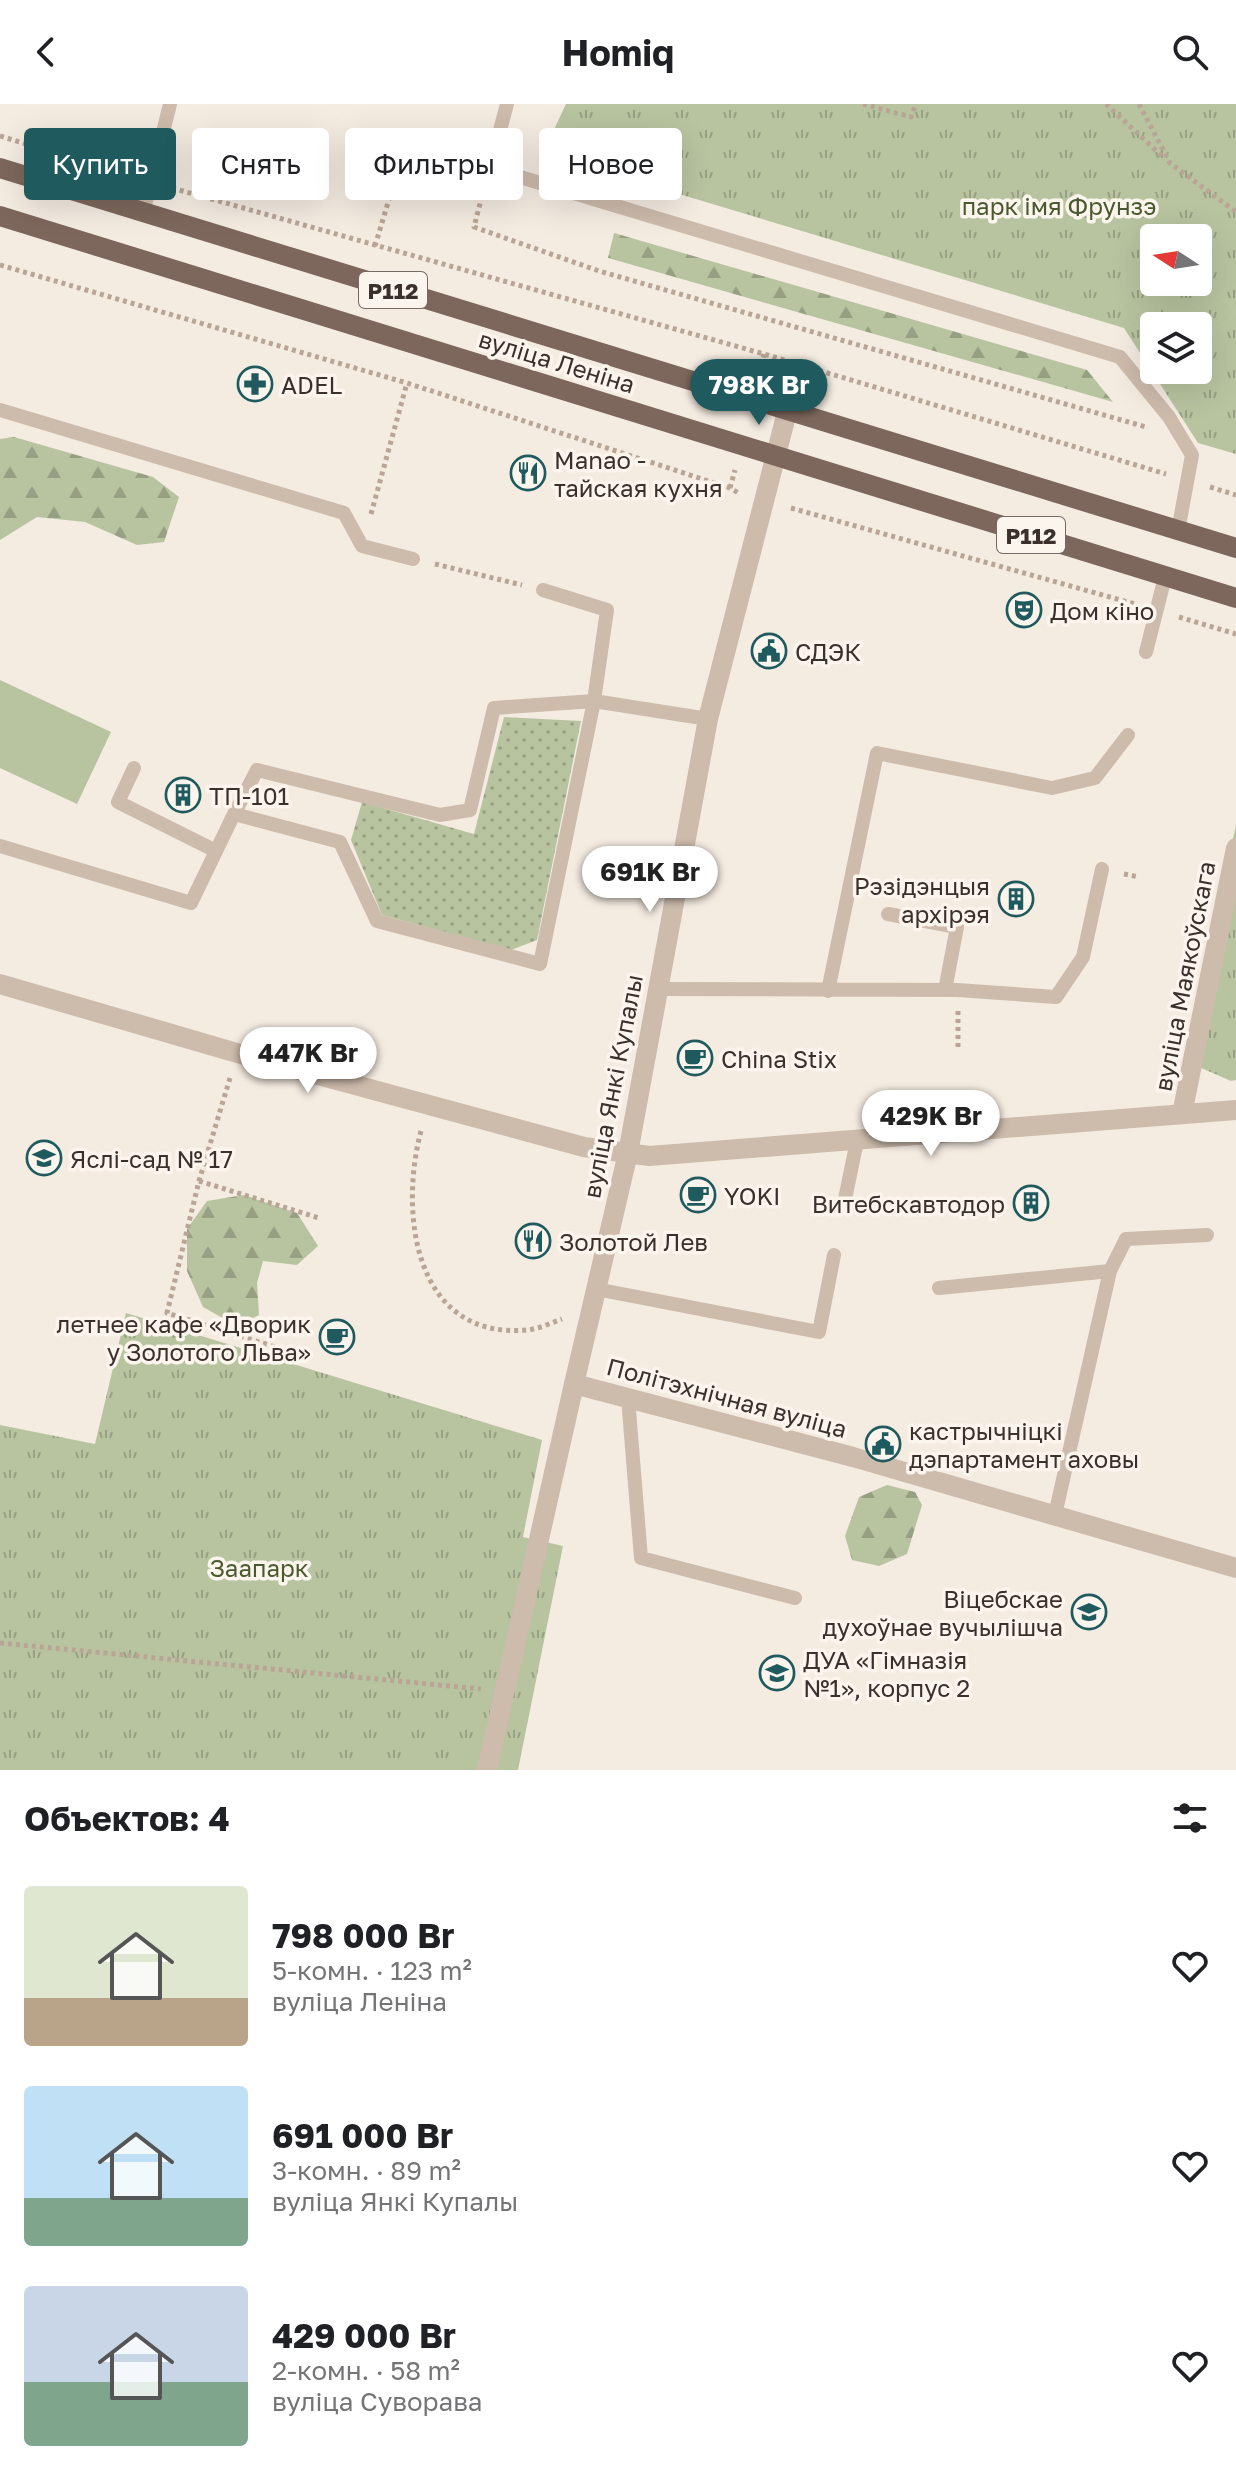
<!DOCTYPE html>
<html lang="ru">
<head>
<meta charset="utf-8">
<style>
	body { margin:0; font-family:"Golos Text",sans-serif; background:#f2f2f2; color:#202124; height:100vh; display:flex; flex-direction:column; font-size:30px; white-space:nowrap }
	* { box-sizing:border-box; margin:0 }
	p { font-size:26px; color:#757577 }
	.icon { flex:none; width:44px; height:44px; fill:none; stroke:currentColor; stroke-width:2; stroke-linecap:round; stroke-linejoin:round }
	.map { position:relative; height:1666px; overflow:hidden }
	.drawer { display:flex; flex-direction:column; background:#fff; flex:1 }
	.drawer>* { flex:none }
	.guide { position:absolute; left:24px; top:24px; width:800px; height:72px; display:flex; gap:16px }
	.needle { width:52px; rotate:282deg }
	.tools { position:absolute; left:1140px; top:120px; display:grid; gap:16px }
	.tools a { display:grid; place-items:center; width:72px; height:72px; border-radius:8px; background:#fff; box-shadow:0 8px 32px #0002; font-size:40px }
	.price { position:absolute; translate:-50% -68px; padding:0 18px; border-radius:28px; background:#fff; color:#222; font-size:26px; line-height:52px; filter:drop-shadow(0 2px 4px #0008) }
	.price::after { content:''; position:absolute; left:50%; top:48px; width:24px; height:18px; margin-left:-12px; background:inherit; clip-path:polygon(0 0,100% 0,50% 100%) }
	.price.current { background:#1f5a5e; color:#fff }
	ul { padding:0; list-style:none }
	li { display:flex; align-items:center; gap:24px; height:200px; padding:0 24px }
	li span { display:grid; place-items:center; flex:none; width:224px; height:160px; border-radius:8px; color:#555 }
	li>.icon { margin-inline-start:auto }
	span .icon { width:96px; height:96px; fill:#fffc; stroke-width:1 }
	li b { font-size:34px }
	h2 { display:flex; justify-content:space-between; align-items:center; height:96px; padding:0 24px; font-size:34px }
	.chip { padding:0 28px; border-radius:8px; background:#fff; box-shadow:0 8px 32px #0002; font-size:28px; line-height:72px }
	.chip.current { background:#1f5a5e; color:#fff }
	header { display:flex; justify-content:space-between; align-items:center; height:104px; padding:0 24px; background:#fff; font-size:36px; font-weight:700 }
	.map>svg:first-child { display:block }
	.grass { fill:url(#grass-dots) }
	.forest { fill:url(#forest-firs) }
	.park { fill:url(#park-tufts); fill-rule:evenodd }
	.garden { fill:#b8c4a0 }
	.lines { fill:none; stroke-linecap:round; stroke-linejoin:round }
	.path { stroke:#b9a596; stroke-width:5; stroke-dasharray:4 4; stroke-linecap:butt }
	.service { stroke:#cdbbac; stroke-width:14 }
	.pedestrian { stroke:#cdbbac; stroke-width:20 }
	.minor { stroke:#cdbbac; stroke-width:20 }
	.primary { stroke:#7d675c; stroke-width:20 }
	.labels { text-anchor:middle; dominant-baseline:central; stroke-width:7; stroke-linejoin:round; paint-order:stroke }
	.shield { fill:#fbf5ee; stroke:#756b66; stroke-width:2 }
	.shield-label { font-size:22px; font-weight:bold; fill:#3b302b }
	.park-label { font-size:24px; fill:#4a5a2e; stroke:#fbf5ee }
	.street-label { font-size:24px; fill:#3b302b; stroke:#fbf5ee }
	.poi-label { font-size:24px; fill:#3b302b; stroke:#fbf5ee; text-anchor:start }
</style>
</head>
<body>
<header><svg class="icon" aria-label="back" viewBox="0 0 24 24"><path d="M15 5l-7 7 7 7"/></svg>Homiq<svg class="icon" aria-label="search" viewBox="0 0 24 24"><circle cx="10" cy="10" r="6"/><path d="M15 15l6 6"/></svg></header>
<div class="map">
<svg width="1236" height="1666" viewBox="0 0 1236 1666">
	<defs>
		<pattern id="grass-dots" width="8" height="8" patternUnits="userSpaceOnUse" patternTransform="scale(2)"><rect width="8" height="8" fill="#b8c4a0"/><path d="M2 2h.1M6 6h.1" fill="none" stroke="#97a083" stroke-width="1.8" stroke-linecap="round"/></pattern>
		<pattern id="forest-firs" width="22" height="20" patternUnits="userSpaceOnUse" patternTransform="scale(2)"><rect width="22" height="20" fill="#b8c4a0"/><path d="M5 1l3.5 6h-7zM16 11l3.5 6h-7z" fill="#97a083"/></pattern>
		<pattern id="park-tufts" width="24" height="20" patternUnits="userSpaceOnUse" patternTransform="scale(2)"><rect width="24" height="20" fill="#b8c4a0"/><path d="M3 7l-1-3M5 7V3M7 7l1-3M15 17l-1-3M17 17v-4M19 17l1-3" fill="none" stroke="#97a083"/></pattern>
	</defs>
	<rect width="100%" height="100%" fill="#f4ebe1"/>
	<!-- grass -->
	<path class="grass" d="M504,613L581,617L537,836L511,846L382,811L351,736L362,698L474,730Z"/>
	<!-- forest -->
	<path class="forest" d="M614,129L1087,266L1113,298L608,154Z
		M14,333L153,373L179,393L164,438L137,441L85,418L37,413L0,436V335Z
		M244,1091L297,1109L318,1142L297,1161L263,1157L257,1179L259,1211L237,1222L203,1203L187,1167V1125L207,1097Z
		M887,1381L915,1388L922,1401L907,1450L879,1462L852,1456L845,1432L859,1393Z"/>
	<!-- park -->
	<path class="park" d="M566,0H1236V350L1198,339L1124,224L543,49ZM1154,134H1198V178H1154ZM1154,222H1198V266H1154Z
		M1236,721V976L1231,977L1183,956Z
		M126,1209L542,1336L523,1433L563,1442L518,1666H0V1321L95,1340Z"/>
	<!-- garden -->
	<path class="garden" d="M0,576L111,628L77,700L0,664Z"/>
	<g class="lines">
		<!-- path -->
		<path class="path" d="M863,0L911,13L916,0
			M1106,0L1164,54
			M1139,0L1170,59L1236,108
			M0,32L128,71
			M172,84L764,250L1166,370
			M484,84L474,123L599,167L1146,323
			M375,142L407,35L471,57
			M0,161L407,279L730,384L740,390
			M759,269L764,250
			M1210,383L1236,391
			M730,384L735,366
			M791,404L1135,500
			M371,410L407,279
			M435,460L522,481
			M1179,513L1236,530
			M1124,770L1139,773
			M958,907V947
			M230,974L199,1077L167,1209L275,1243
			M421,1027C399,1109 414,1236 527,1226C538,1225 551,1219 562,1215
			M199,1077L319,1114
			M0,1539L481,1585"/>
		<!-- service -->
		<path class="service" d="M507,0L490,64L1120,253L1169,313L1192,351L1178,427
			M143,109L170,0
			M0,306L344,409L362,442L413,455
			M1146,548L1165,473
			M134,664L118,698L216,747
			M234,710L257,666L440,711L470,706L494,604L594,597L607,506L543,486
			M0,742L191,799L234,710L340,738L377,817L540,860L594,597L708,615
			M888,810L957,823L945,886
			M658,885L957,886L1056,893L1083,853L1102,765
			M828,887L877,649L1052,684L1095,674L1128,631
			M844,1100L857,1037
			M939,1184L1110,1167
			M596,1185L819,1228L834,1151
			M628,1294L641,1454L795,1494
			M1055,1411L1110,1167L1126,1135L1207,1131"/>
		<!-- pedestrian -->
		<path class="pedestrian" d="M1182,1010L1236,744
			M487,1666L574,1280"/>
		<!-- minor -->
		<path class="minor" d="M787,308L708,615L628,1049L574,1280L853,1353L1236,1464
			M0,880L237,949L584,1043L649,1052L1236,1006"/>
		<!-- primary -->
		<path class="primary" d="M0,64L1236,444
			M0,112L1236,494"/>
	</g>
	<!-- icons -->
	<defs>
		<g id="pharmacy-ring" transform="scale(1.8)"><circle r="9.5" fill="#fbf5ee" stroke="#1f5a5e" stroke-width="1.5"/><path d="M-2-6h4v4h4v4h-4v4h-4v-4h-4v-4h4Z" fill="#1f5a5e"/></g>
		<g id="restaurant-ring" transform="scale(1.8)"><circle r="9.5" fill="#fbf5ee" stroke="#1f5a5e" stroke-width="1.5"/><path d="M-5-6h1v4h1v-4h1v4h1v-4h1v5L-1.5 .5V6h-2V.5L-5-1ZM5-6V6H3V1.5H1.5Q1.5-4 5-6Z" fill="#1f5a5e"/></g>
		<g id="theatre-ring" transform="scale(1.8)"><circle r="9.5" fill="#fbf5ee" stroke="#1f5a5e" stroke-width="1.5"/><path d="M-5-5.5Q0-4 5-5.5V0Q5 5 0 6Q-5 5-5 0ZM-3.3-2.5H-1v1.5H-3.3ZM1-2.5H3.3v1.5H1ZM-2.8 1Q0 5.5 2.8 1Z" fill="#1f5a5e"/></g>
		<g id="civic-ring" transform="scale(1.8)"><circle r="9.5" fill="#fbf5ee" stroke="#1f5a5e" stroke-width="1.5"/><path d="M-.6-6.5H3V-4.5H.6V-3L4-1V1h2V6H-6V1h2V-1L-.6-3ZM-1.2 2.5V6h2.4V2.5Z" fill="#1f5a5e"/></g>
		<g id="building-ring" transform="scale(1.8)"><circle r="9.5" fill="#fbf5ee" stroke="#1f5a5e" stroke-width="1.5"/><path d="M-4-6H4V6H1V3H-1V6H-4ZM-2.5-4.3h1.7v1.8h-1.7ZM.8-4.3h1.7v1.8H.8ZM-2.5-1h1.7V.8h-1.7ZM.8-1h1.7V.8H.8Z" fill="#1f5a5e"/></g>
		<g id="cafe-ring" transform="scale(1.8)"><circle r="9.5" fill="#fbf5ee" stroke="#1f5a5e" stroke-width="1.5"/><path d="M-5.5-4.5H6V0H3Q3 3.5 0 3.5H-2.5Q-5.5 3.5-5.5 0ZM3-3.2v2h1.7v-2ZM-6 4.5H4V6H-6Z" fill="#1f5a5e"/></g>
		<g id="school-ring" transform="scale(1.8)"><circle r="9.5" fill="#fbf5ee" stroke="#1f5a5e" stroke-width="1.5"/><path d="M0-5L7-2L0 1L-7-2ZM-4 1L0 2.5L4 1V4Q0 6-4 4Z" fill="#1f5a5e"/></g>
		<g id="university-ring" transform="scale(1.8)"><circle r="9.5" fill="#fbf5ee" stroke="#1f5a5e" stroke-width="1.5"/><path d="M0-5L7-2L0 1L-7-2ZM-4 1L0 2.5L4 1V4Q0 6-4 4Z" fill="#1f5a5e"/></g>
	</defs>
	<g fill-rule="evenodd">
		<use href="#pharmacy-ring" x="255" y="280"/>
		<use href="#restaurant-ring" x="528" y="369"/>
		<use href="#theatre-ring" x="1024" y="506"/>
		<use href="#civic-ring" x="769" y="547"/>
		<use href="#building-ring" x="183" y="691"/>
		<use href="#building-ring" x="1016" y="795"/>
		<use href="#cafe-ring" x="695" y="954"/>
		<use href="#school-ring" x="44" y="1054"/>
		<use href="#cafe-ring" x="698" y="1091"/>
		<use href="#building-ring" x="1031" y="1099"/>
		<use href="#restaurant-ring" x="533" y="1137"/>
		<use href="#cafe-ring" x="337" y="1233"/>
		<use href="#civic-ring" x="883" y="1340"/>
		<use href="#university-ring" x="1089" y="1508"/>
		<use href="#school-ring" x="777" y="1569"/>
	</g>
	<g class="labels">
		<!-- shield labels -->
		<g class="shield">
			<rect x="359" y="168" width="68" height="36" rx="6"/>
			<rect x="997" y="413" width="68" height="36" rx="6"/>
		</g>
		<g class="shield-label">
			<text x="393" y="186">Р112</text>
			<text x="1031" y="431">Р112</text>
		</g>
		<!-- park labels -->
		<g class="park-label">
			<text x="1059" y="101">парк імя Фрунзэ</text>
			<text x="259" y="1463">Заапарк</text>
		</g>
		<!-- street labels -->
		<g class="street-label">
			<text transform="translate(557 257) rotate(17)">вуліца Леніна</text>
			<text transform="translate(1184 872) rotate(-79)">вуліца Маякоўскага</text>
			<text transform="translate(612 982) rotate(-79)">вуліца Янкі Купалы</text>
			<text transform="translate(727 1293) rotate(15)">Політэхнічная вуліца</text>
		</g>
		<!-- poi labels -->
		<g class="poi-label">
			<text x="281" y="280">ADEL</text>
			<text x="554" y="355">Manao -<tspan x="554" dy="28">тайская кухня</tspan></text>
			<text x="1050" y="506">Дом кіно</text>
			<text x="795" y="547">СДЭК</text>
			<text x="209" y="691">ТП-101</text>
			<text x="990" y="781" text-anchor="end">Рэзідэнцыя<tspan x="990" dy="28">архірэя</tspan></text>
			<text x="721" y="954">China Stix</text>
			<text x="70" y="1054">Яслі-сад № 17</text>
			<text x="724" y="1091">YOKI</text>
			<text x="1005" y="1099" text-anchor="end">Витебскавтодор</text>
			<text x="559" y="1137">Золотой Лев</text>
			<text x="311" y="1219" text-anchor="end">летнее кафе «Дворик<tspan x="311" dy="28">у Золотого Льва»</tspan></text>
			<text x="909" y="1326">кастрычніцкі<tspan x="909" dy="28">дэпартамент аховы</tspan></text>
			<text x="1063" y="1494" text-anchor="end">Віцебскае<tspan x="1063" dy="28">духоўнае вучылішча</tspan></text>
			<text x="803" y="1555">ДУА «Гімназія<tspan x="803" dy="28">№1», корпус 2</tspan></text>
		</g>
	</g>
</svg>
<div class="tools">
<a><svg class="needle" viewBox="-14 -14 28 28"><path d="M0-13l5 13h-10z" fill="#e53935"/><path d="M0 13l5-13h-10z" fill="#757577"/></svg></a>
<a><svg class="icon" aria-label="layers" viewBox="0 0 24 24"><path d="M12 4l9 5-9 5-9-5zM3 14l9 5 9-5"/></svg></a>
</div>
<b class="price current" style="left:759px;top:323px">798K Br</b>
<b class="price" style="left:650px;top:810px">691K Br</b>
<b class="price" style="left:308px;top:991px">447K Br</b>
<b class="price" style="left:931px;top:1054px">429K Br</b>
<div class="guide">
<a class="chip current">Купить</a>
<a class="chip">Снять</a>
<a class="chip">Фильтры</a>
<a class="chip">Новое</a>
</div>
</div>
<section class="drawer">
<h2>Объектов: 4<svg class="icon" aria-label="filters" viewBox="0 0 24 24"><path d="M4 7h16M4 17h16"/><circle cx="9" cy="7" r="2"/><circle cx="15" cy="17" r="2"/></svg></h2>
<ul>
<li><span style="background:linear-gradient(#dfe7d0 70%,#b9a48a 0)"><svg class="icon" aria-label="home" viewBox="0 0 24 24"><path d="M3 11l9-7 9 7M6 9v11h12V9"/></svg></span><div><b>798 000 Br</b><p>5-комн. · 123 m²</p><p>вуліца Леніна</p></div><svg class="icon" aria-label="heart" viewBox="0 0 24 24"><path d="M12 20l-8-8c-3-5 5-10 8-4 3-6 11-1 8 4z"/></svg></li>
<li><span style="background:linear-gradient(#bfe0f5 70%,#7fa58c 0)"><svg class="icon" aria-label="home" viewBox="0 0 24 24"><path d="M3 11l9-7 9 7M6 9v11h12V9"/></svg></span><div><b>691 000 Br</b><p>3-комн. · 89 m²</p><p>вуліца Янкі Купалы</p></div><svg class="icon" aria-label="heart" viewBox="0 0 24 24"><path d="M12 20l-8-8c-3-5 5-10 8-4 3-6 11-1 8 4z"/></svg></li>
<li><span style="background:linear-gradient(#c9d6e8 60%,#7fa58c 0)"><svg class="icon" aria-label="home" viewBox="0 0 24 24"><path d="M3 11l9-7 9 7M6 9v11h12V9"/></svg></span><div><b>429 000 Br</b><p>2-комн. · 58 m²</p><p>вуліца Суворава</p></div><svg class="icon" aria-label="heart" viewBox="0 0 24 24"><path d="M12 20l-8-8c-3-5 5-10 8-4 3-6 11-1 8 4z"/></svg></li>
</ul>
</section>
</body>
</html>
